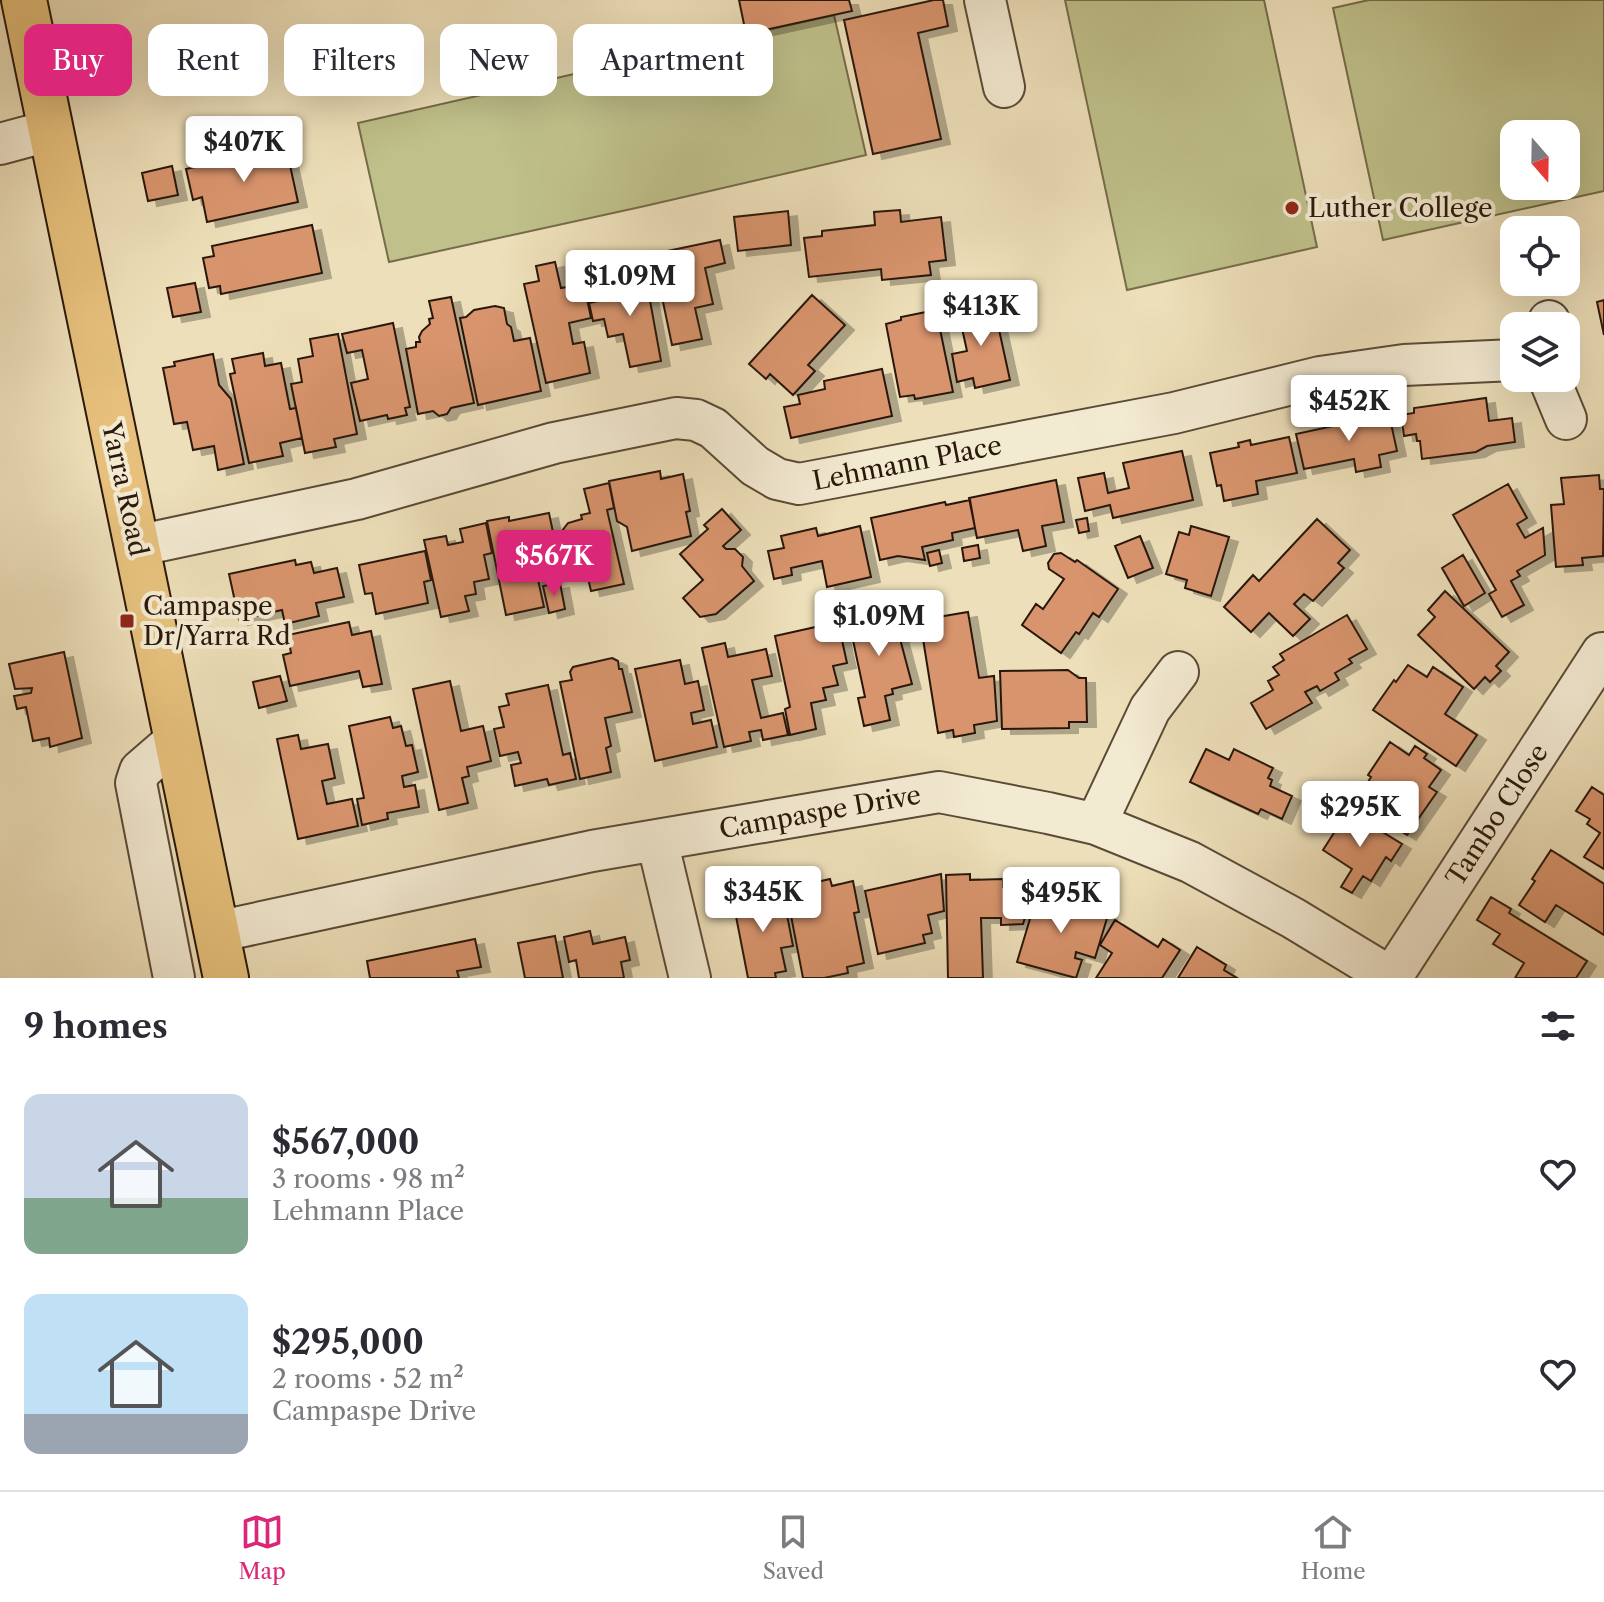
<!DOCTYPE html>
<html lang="en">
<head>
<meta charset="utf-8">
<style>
	body { margin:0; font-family:"Libre Caslon Text",serif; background:#f7f7f7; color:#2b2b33; height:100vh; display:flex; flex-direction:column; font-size:30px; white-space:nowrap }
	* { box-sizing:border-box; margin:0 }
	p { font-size:26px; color:#7c7c81 }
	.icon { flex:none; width:44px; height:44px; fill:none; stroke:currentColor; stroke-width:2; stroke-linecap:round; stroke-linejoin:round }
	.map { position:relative; height:978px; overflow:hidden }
	.sheet { display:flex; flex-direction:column; background:#fff; flex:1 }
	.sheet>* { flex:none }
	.banner { position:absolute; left:24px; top:24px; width:800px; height:72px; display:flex; gap:16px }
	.needle { width:52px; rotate:160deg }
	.tools { position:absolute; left:1500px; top:120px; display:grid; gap:16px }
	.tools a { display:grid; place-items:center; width:80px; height:80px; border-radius:16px; background:#fff; box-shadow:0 8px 32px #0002; font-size:40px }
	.price { position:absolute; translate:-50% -68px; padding:0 18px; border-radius:8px; background:#fff; color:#222; font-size:26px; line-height:52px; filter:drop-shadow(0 2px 4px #0008) }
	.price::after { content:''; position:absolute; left:50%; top:48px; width:24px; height:18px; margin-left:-12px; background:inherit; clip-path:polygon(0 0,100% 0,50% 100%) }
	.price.current { background:#db2777; color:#fff }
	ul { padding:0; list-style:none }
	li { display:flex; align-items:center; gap:24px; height:200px; padding:0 24px }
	li span { display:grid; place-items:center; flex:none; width:224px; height:160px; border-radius:16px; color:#555 }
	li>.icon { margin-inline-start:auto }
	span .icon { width:96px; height:96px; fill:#fffc; stroke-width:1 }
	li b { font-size:34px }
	h2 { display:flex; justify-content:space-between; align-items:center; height:96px; padding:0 24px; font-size:34px }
	.chip { padding:0 28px; border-radius:16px; background:#fff; box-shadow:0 8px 32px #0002; font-size:28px; line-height:72px }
	.chip.current { background:#db2777; color:#fff }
	.menu { display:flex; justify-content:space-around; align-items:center; height:112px; border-top:2px solid #e1e1e2; background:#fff; font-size:22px; color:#7c7c81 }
	.menu a { display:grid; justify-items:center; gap:4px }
	.menu .current { color:#db2777 }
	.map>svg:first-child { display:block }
	.green { fill:#bfc08a; stroke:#746c4a; stroke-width:2; fill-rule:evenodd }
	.building { fill:#d8946d; stroke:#2a190a; stroke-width:2; filter:url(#shadow) }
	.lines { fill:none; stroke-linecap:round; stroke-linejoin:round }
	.minor-casing { stroke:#5b4a36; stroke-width:44 }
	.major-casing { stroke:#2a190a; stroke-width:48 }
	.minor { stroke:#f3ead2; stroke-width:40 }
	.major { stroke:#e6c07c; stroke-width:44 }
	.poi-dot { fill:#8f2418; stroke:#f3ead2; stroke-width:3 }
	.labels { text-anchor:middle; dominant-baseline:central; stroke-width:8; stroke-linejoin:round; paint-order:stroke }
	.poi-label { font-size:26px; fill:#2a190a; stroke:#f3ead2; text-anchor:start }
	.street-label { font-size:26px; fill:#2a190a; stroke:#f3ead2 }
</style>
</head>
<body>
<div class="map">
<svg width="1604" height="978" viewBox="0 0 1604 978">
	<defs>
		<filter id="shadow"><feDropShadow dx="9" dy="5" stdDeviation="0" flood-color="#0004"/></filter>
	</defs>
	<rect width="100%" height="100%" fill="#eddfb9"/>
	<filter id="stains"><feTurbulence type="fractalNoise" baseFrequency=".0025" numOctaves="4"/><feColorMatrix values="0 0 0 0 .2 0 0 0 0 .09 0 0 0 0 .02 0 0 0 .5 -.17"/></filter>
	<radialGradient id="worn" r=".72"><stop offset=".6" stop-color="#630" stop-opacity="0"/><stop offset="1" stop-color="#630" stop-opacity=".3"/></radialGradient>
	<!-- green -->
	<path class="green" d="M1065,0H1264L1317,247L1127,290Z
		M1369,0H1604V191L1383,240L1333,8ZM1566,134V186H1514V134Z
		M834,15L866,155L645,206L389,262L358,123Z"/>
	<!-- building -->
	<path class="building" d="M739,0H849L852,11L746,34Z
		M934,0H943L948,26L918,33L941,139L873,154L844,20Z
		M286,147L298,202L207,222L202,197L193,200L186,169Z
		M172,166L178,195L148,201L142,173Z
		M900,210L901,222L941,217L946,260L929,262L931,275L882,280L881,269L809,277L804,238L822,236V231L875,225L874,212Z
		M788,211L791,245L738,251L734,217Z
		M312,225L322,273L221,294L220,286L209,288L203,258L214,256L212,246Z
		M720,240L725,263L705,268L713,304L695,308L702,339L672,345L653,254Z
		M555,262L561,288L584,284L591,318L569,323L573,344L584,342L590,373L546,383L524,284L539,281L536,266Z
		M645,273L661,361L630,367L623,334L608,337L604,319L593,321L589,303L608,299L605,281Z
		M195,283L201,312L173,317L167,288Z
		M812,295L845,325L808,365L815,371L793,395L770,374L766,379L749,364Z
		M451,297L474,403L451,408L447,414L439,416L433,411L418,414L406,349L416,347V342H420L419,337L422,331L430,324L429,319L433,318L429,301Z
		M1604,300V335L1597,302Z
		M993,302L1010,380L975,388L973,378L957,382L952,354L967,351L958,310Z
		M495,306L504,308L507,324L511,327L514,341L530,338L541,391L478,405L460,318L466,317L474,310Z
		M936,310L953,392L915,399L914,395L900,397L886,324L901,320V317Z
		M393,323L410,407L405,408L407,415L388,419L387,415L360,421L351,383L368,379L362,350L347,353L342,334Z
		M338,334L357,434L334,439L336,447L305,453L291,384L302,382L298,359L313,356L310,339Z
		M263,353L265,366L281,363L290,409L296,408L302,438L280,443L283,456L249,463L230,374L235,373L232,359Z
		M213,354L219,385L231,399L244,464L218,470L214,446L193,450L187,422L174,424L163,368L175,366L174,362Z
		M882,369L892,416L791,438L784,407L800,404L798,395L825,389L824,381Z
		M1486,398L1489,421L1512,418L1515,442L1487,446L1476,452L1422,459L1420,441H1417L1416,434L1404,436L1401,415L1414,413V408Z
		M1389,414L1397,451L1379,455L1381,467L1356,472L1354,459L1304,469L1296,434L1338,425V422L1348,420L1349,422Z
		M1289,437L1297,473L1256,481L1258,494L1224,501L1221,485L1217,486L1210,453L1239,447L1238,443L1250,440L1251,445Z
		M1182,451L1193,500L1113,518L1110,505L1085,511L1078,478L1104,473L1108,493L1129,488L1123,463Z
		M660,471L661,479L683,474L690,511L686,512L691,536L632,551L627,527L617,521L609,481Z
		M1599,475L1600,489H1604L1603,556L1582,558L1583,565L1556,567L1551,505L1564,504L1561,478Z
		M1056,480L1064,522L1042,526L1046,546L1023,551L1018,530L977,538L969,498Z
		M609,483L614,508L607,510L624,584L591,591L581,548L575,550L566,544L562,531L568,523L582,519L581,515L590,513L584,489Z
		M1508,484L1527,518L1517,524L1525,538L1543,528L1545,555L1517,571L1520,576L1511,581L1524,605L1502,617L1489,594L1496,590L1453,515Z
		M970,500L975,528L952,533L953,540L922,547L925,560L898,556L880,560L871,518L945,502L946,505Z
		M722,509L741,530L723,546L726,549H735L743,557L742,566L754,581L716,614L700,617L683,598L703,580L680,554L708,529L704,525Z
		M549,513L555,542L535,546L541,574L537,575L544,607L506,615L487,521L509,517V521Z
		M1087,518L1089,531L1079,533L1076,520Z
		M1317,519L1350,550L1338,563L1344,568L1313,601L1304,594L1294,604L1310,619L1293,636L1269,613L1251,632L1224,607L1253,575L1259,581Z
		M486,523L492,553L484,555L489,579L474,582L476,594L465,596L469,611L441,617L424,540L446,536L448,545L463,542L460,529Z
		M860,526L871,577L827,587L822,561L791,568L792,575L774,579L768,551L784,548L781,536L816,528L818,536Z
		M1191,526L1229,537L1211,596L1185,588L1187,580L1166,574L1179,532L1189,535Z
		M1140,536L1153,568L1128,578L1115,546Z
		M978,545L980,558L964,561L962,548Z
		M939,550L942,563L930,566L927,553Z
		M425,551L431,580L424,582L428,603L376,614L372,593L365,594L359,565Z
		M1061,553L1075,562L1077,560L1118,589L1099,617L1093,613L1079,634L1076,632L1061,653L1022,625L1036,604L1043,609L1064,579L1049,569L1048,563L1054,554Z
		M1463,555L1485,593L1464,606L1442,568Z
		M295,560L296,565L311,562L314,573L337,568L344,597L316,603L319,616L285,624L282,610L239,620L229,574Z
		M560,583L565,609L549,613L543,586Z
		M1445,591L1509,652L1496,666L1501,671L1490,682L1485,677L1474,689L1418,635L1435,617L1428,610Z
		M896,602L903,635H899L912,684L892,689L893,694L885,696L890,720L864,726L858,698L865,697L847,612Z
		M968,612L979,678L994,676L997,721L974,725L975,733L954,737L953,730L938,733L920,620Z
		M1347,615L1367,649L1349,659L1352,663L1335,673L1339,680L1320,691L1317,686L1305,692L1312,703L1266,729L1251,703L1273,690L1268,681L1279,675L1273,667L1284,660L1280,654Z
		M349,622L352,635L371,631L382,684L363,687L359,671L290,686L283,655L291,653L288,635Z
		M838,622L847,663L833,666L838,685L823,688L826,700L811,703L816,729L790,735L785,709L790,707L775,636Z
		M725,643L728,657L766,649L772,676L752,680L761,718L783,713L788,735L763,740L761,730L749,732L751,741L724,747L702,648Z
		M64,652L82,738L50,747L49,738L33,741L26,707L17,709L14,696L31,693L32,688L15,689L9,664Z
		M612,658L618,661L619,669H622L632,712L605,718L611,746L606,748L611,772L580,779L560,682L572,680L570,672L573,667Z
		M680,660L685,684L698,681L704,710L691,713L693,724L711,720L717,747L655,761L635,669Z
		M1408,665L1427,677L1433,667L1463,687L1445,714L1477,735L1456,766L1373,710L1394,680L1396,682Z
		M1068,670L1079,678H1086L1087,722H1069V728L1002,729L1000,671Z
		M280,676L287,701L259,708L253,682Z
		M450,681L461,731L483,726L491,761L467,767L469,776L462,778L468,803L439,810L413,689Z
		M548,685L563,755L570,753L576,779L549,785L547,779L515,786L511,765L521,763L518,752L500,756L494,729L504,727L499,707L509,705L506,694Z
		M390,717L393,728L401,726L406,746L412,745L418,772L402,776L404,787L415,785L419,807L387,813L388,819L362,825L357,799L364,798L349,726Z
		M298,735L301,749L328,744L335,778L322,781L327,804L352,799L358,826L298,839L277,739Z
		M1390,742L1409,755L1415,746L1427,754L1424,758L1441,770L1429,787L1437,792L1407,835L1386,822L1395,808L1365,787L1371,777L1368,775Z
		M1206,749L1229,760L1234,749L1273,768L1268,778L1272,780L1270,786L1292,796L1282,819L1261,809L1258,814L1190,782Z
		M1592,787L1604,795V869L1584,857L1600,833L1587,824L1590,819L1576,811Z
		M1348,811L1402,844L1391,861L1386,857L1371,881L1363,876L1352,893L1341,887L1352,869L1323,850Z
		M1551,850L1604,884V935L1556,905L1545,922L1519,905L1535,881L1532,879Z
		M941,874L944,911L928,915L932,933L923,935L925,943L878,954L865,891Z
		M970,874V880L1003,879V887H1034L1023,924L1001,925V918H981L983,978H948L946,875Z
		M830,879L832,886L853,881L859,912L854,913L864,963L847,967L848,973L824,978H803L787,895L798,892L797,889L809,887L808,884Z
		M1039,889L1065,897L1064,902L1108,915L1095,958L1076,952L1075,958L1082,960L1076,978L1017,962Z
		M772,894V897L783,894L793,946L781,948L786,971L775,973L776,978H748L733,901Z
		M1491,897L1511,909L1509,913L1587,961L1576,978H1515L1524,963L1493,944L1500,934L1477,920Z
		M1115,920L1158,947L1163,939L1180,950L1162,978H1096L1112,953L1100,945Z
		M590,931L593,944L625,937L630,960L621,962L624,978H579L576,960L569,962L564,937Z
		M555,936L563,978H525L518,943Z
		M475,939L481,967L457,971L459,978H370L367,961Z
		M1197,947L1226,965L1224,970L1237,978H1178Z"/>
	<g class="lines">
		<!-- minor casing -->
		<g class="minor-casing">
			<path id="minor" d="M985,0L1004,87
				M0,144L52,130
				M1548,326L1549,321
				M1549,378L1566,419
				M136,546L357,499L554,443L676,418L696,420L713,428L755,466L777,479L799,484L1174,413L1320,377L1404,365L1514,360
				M1096,824L1150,709L1178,672
				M657,840L690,978
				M216,932L592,851L939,792L1048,813L1096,824L1190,862L1293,918L1392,978
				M174,978L136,783L140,771L177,739
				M1391,978L1602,653"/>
		</g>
		<!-- major casing -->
		<g class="major-casing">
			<path id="major" d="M24,0L226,978"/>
		</g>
		<!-- minor -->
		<use href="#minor" class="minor"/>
		<!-- major -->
		<use href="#major" class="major"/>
	</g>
	<!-- markers -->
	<g class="poi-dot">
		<circle cx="1292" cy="208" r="8"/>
		<rect x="119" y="613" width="16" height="16" rx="4"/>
	</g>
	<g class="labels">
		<!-- poi labels -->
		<g class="poi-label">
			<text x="1308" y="208">Luther College</text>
			<text x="143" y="606">Campaspe<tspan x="143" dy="30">Dr/Yarra Rd</tspan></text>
		</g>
		<!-- street labels -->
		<g class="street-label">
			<text transform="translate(907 463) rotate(-11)">Lehmann Place</text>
			<text transform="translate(125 489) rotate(78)">Yarra Road</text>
			<text transform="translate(820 812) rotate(-10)">Campaspe Drive</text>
			<text transform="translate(1497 815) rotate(-57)">Tambo Close</text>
		</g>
	</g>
	<rect width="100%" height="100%" filter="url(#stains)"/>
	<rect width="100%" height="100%" fill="url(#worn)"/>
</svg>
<div class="tools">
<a><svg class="needle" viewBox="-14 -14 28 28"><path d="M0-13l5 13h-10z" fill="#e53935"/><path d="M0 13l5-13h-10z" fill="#7c7c81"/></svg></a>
<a><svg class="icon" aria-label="locate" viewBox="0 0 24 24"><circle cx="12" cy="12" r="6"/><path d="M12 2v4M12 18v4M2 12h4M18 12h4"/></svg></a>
<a><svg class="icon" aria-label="layers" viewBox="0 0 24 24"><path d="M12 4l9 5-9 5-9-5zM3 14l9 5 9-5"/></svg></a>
</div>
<b class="price" style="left:244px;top:184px">$407K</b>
<b class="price" style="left:630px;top:318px">$1.09M</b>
<b class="price" style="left:981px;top:348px">$413K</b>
<b class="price" style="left:1349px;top:443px">$452K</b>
<b class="price current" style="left:554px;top:598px">$567K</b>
<b class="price" style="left:879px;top:658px">$1.09M</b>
<b class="price" style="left:1360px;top:849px">$295K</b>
<b class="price" style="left:763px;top:934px">$345K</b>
<b class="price" style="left:1061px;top:935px">$495K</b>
<div class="banner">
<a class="chip current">Buy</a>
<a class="chip">Rent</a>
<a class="chip">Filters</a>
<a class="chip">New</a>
<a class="chip">Apartment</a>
</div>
</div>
<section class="sheet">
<h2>9 homes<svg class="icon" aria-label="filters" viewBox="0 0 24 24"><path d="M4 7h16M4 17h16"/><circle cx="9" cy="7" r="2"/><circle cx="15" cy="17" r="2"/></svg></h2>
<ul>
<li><span style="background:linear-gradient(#c9d6e8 65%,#7fa58c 0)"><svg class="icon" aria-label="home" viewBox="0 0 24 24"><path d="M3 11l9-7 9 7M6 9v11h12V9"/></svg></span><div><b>$567,000</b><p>3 rooms · 98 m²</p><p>Lehmann Place</p></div><svg class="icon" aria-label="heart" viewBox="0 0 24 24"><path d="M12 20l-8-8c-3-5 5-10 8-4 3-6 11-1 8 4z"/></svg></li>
<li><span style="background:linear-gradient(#bfe0f5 75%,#9aa5b1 0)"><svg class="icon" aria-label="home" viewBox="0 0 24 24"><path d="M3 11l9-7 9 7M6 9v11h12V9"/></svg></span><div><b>$295,000</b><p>2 rooms · 52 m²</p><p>Campaspe Drive</p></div><svg class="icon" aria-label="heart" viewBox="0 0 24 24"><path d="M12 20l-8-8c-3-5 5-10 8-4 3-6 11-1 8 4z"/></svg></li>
</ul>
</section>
<nav class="menu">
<a class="current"><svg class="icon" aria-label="map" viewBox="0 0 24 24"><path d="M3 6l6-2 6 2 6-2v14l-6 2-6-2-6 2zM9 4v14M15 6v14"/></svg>Map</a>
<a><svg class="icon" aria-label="saved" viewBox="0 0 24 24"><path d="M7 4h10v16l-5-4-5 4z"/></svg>Saved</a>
<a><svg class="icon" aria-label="home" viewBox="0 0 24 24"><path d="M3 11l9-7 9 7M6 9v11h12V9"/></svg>Home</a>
</nav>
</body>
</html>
